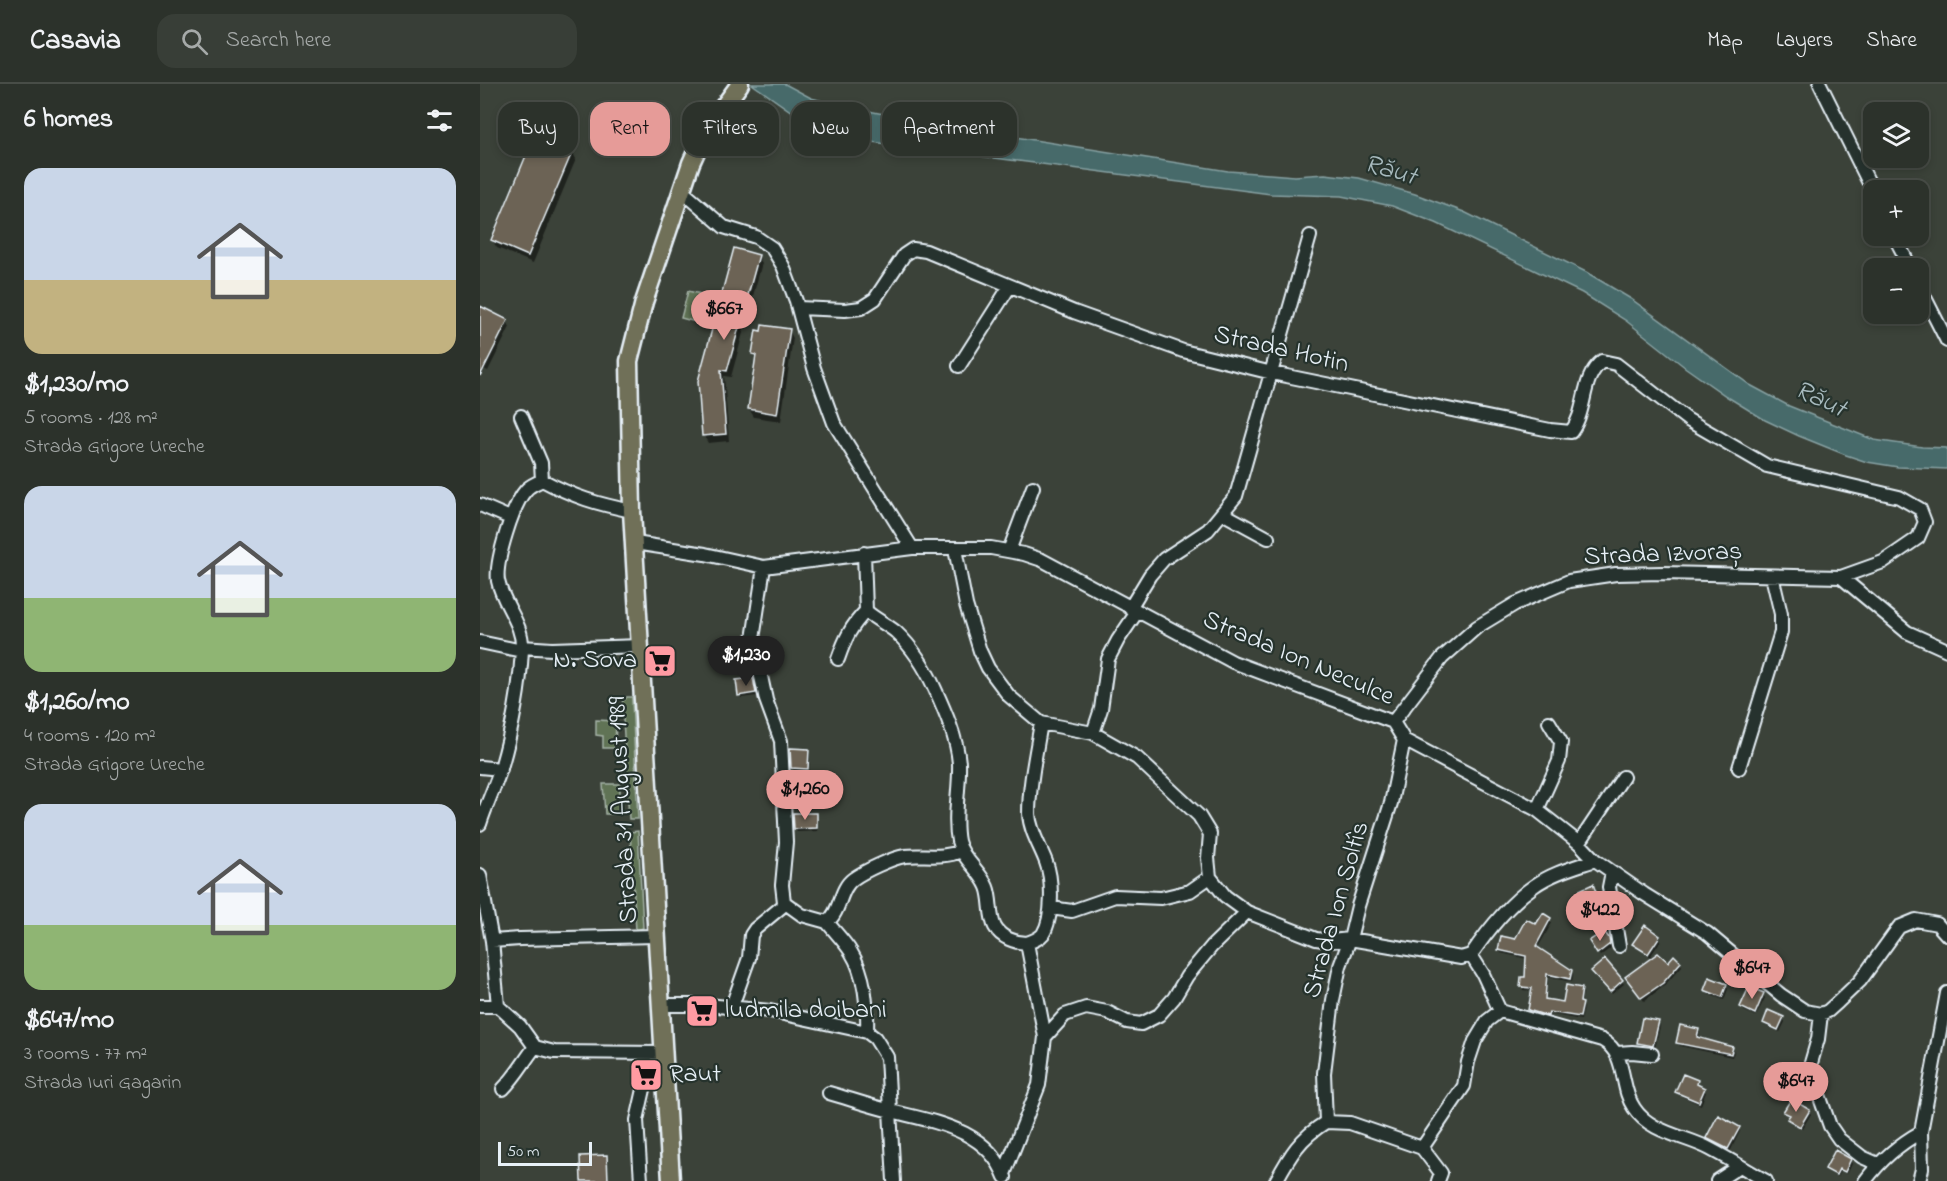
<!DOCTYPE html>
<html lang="en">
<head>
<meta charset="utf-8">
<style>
	body { margin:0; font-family:"Indie Flower",sans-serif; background:#383e37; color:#f1f3f6; height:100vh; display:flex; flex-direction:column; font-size:22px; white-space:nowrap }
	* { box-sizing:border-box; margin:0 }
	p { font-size:20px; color:#a6aaa9 }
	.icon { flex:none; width:33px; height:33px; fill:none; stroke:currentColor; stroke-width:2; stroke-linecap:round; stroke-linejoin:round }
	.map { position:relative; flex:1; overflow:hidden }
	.sheet { display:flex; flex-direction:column; background:#2c322b; width:480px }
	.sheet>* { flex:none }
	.hud { position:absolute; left:18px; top:18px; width:570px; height:54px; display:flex; gap:12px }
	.tools { position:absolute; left:1383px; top:18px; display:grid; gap:12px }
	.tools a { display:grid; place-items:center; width:66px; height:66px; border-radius:12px; background:#2c322b; box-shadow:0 3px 9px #0003,0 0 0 2px #484d47; font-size:30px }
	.scale { position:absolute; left:18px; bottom:15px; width:94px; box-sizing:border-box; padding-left:6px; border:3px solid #e8f1f8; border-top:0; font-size:16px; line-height:21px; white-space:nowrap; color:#e8f1f8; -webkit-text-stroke:4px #26332d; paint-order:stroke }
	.price { position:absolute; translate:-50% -51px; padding:0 14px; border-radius:21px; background:#e69b98; color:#111; font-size:20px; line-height:39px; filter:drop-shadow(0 2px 3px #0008) }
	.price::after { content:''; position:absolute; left:50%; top:36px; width:18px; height:14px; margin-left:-9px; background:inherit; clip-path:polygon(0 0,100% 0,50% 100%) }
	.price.on { background:#222; color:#fff }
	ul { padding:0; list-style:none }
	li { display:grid; align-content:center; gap:12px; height:318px; padding:0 24px }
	li span { display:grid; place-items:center; height:186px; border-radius:18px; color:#555 }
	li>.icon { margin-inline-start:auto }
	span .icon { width:108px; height:108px; fill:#fffc; stroke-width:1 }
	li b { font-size:26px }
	h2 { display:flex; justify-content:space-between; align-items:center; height:72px; padding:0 24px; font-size:26px }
	.tag { padding:0 21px; border-radius:18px; background:#2c322b; box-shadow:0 3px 9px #0003,0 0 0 2px #484d47; font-size:21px; line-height:54px }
	.tag.on { background:#e69b98; color:#111 }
	header { display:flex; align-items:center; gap:36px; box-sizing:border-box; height:84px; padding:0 30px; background:#2c322b; border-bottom:2px solid #484d47 }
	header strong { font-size:28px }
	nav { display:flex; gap:33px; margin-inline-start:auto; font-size:21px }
	.search { width:420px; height:54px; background:#383e37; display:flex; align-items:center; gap:15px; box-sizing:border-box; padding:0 21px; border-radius:18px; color:#a6aaa9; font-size:22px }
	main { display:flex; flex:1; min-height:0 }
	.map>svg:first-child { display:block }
	.green { fill:#617355; stroke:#a4b2a6; stroke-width:1.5 }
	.water { fill:#476b6a; stroke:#87a1a3; stroke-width:1.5 }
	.shadow { fill:#0007 }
	.building { fill:#6c6454; stroke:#e8f1f8; stroke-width:1.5 }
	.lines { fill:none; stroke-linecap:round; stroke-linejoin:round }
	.minor-casing { stroke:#e8f1f8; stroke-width:16 }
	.major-casing { stroke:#e8f1f8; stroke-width:21 }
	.minor { stroke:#26332d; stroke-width:12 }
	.major { stroke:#706f59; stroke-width:16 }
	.labels { text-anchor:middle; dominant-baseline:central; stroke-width:4.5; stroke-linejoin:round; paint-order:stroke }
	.street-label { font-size:26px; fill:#e8f1f8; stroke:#26332d }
	.poi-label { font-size:26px; fill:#e8f1f8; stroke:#26332d; text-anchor:start }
	.water-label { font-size:27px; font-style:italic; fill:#a8bbbf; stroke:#26332d }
</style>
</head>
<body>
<header>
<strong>Casavia</strong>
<div class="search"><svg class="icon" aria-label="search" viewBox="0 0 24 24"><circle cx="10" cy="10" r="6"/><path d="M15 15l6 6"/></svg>Search here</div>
<nav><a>Map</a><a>Layers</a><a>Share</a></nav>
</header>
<main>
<section class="sheet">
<h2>6 homes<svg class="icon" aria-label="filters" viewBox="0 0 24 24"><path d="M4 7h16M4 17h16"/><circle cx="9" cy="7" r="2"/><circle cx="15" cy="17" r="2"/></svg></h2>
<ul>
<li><span style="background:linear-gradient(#c9d6e8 60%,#c2b280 0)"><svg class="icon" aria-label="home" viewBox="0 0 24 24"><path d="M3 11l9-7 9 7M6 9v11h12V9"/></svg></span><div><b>$1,230/mo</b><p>5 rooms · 128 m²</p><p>Strada Grigore Ureche</p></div></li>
<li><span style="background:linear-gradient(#c9d6e8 60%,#8fb573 0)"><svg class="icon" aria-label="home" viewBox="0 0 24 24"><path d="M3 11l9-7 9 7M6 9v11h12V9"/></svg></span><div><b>$1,260/mo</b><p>4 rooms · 120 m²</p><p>Strada Grigore Ureche</p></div></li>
<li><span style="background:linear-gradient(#c9d6e8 65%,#8fb573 0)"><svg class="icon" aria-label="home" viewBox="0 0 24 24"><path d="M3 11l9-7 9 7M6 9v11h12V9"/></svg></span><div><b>$647/mo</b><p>3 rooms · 77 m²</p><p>Strada Iuri Gagarin</p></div></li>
</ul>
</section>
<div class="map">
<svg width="1467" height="1097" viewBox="0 0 1467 1097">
	<rect width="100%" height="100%" fill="#3b4239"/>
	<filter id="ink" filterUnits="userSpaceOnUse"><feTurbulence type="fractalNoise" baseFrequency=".0167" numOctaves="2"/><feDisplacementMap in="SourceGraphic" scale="12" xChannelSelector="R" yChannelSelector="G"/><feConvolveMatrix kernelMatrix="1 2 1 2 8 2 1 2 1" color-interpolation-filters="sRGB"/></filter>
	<g filter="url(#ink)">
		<!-- green -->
		<path class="green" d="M208,207L225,211L216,238L201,234Z
			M147,613H152V617L158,735H149L142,618Z
			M116,636L136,637L135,664H123V652L116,651Z
			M123,700H140V730H125Z
			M158,747L163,844L156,846L150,748Z"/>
		<!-- water -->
		<path class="water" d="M272,0H305L331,14L359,21L448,39L748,87L815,92L845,90L879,94L935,110L984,128L1106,188L1151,215L1270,301L1309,322L1394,356L1442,363L1467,364V385L1418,383L1387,378L1366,371L1319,352L1285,336L1246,312L1206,284L1145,236L1102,209L956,139L912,122L861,112L791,110L392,58L322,35Z"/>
		<!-- shadow -->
		<path class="shadow" d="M92,67L96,75L53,179L17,164L12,156Z
			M278,172L282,179L251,293L244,292L249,357L228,359L224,352L220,297Z
			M0,224L27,237L30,243L8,287L0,283Z
			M309,247L313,254L301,337L274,333L269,325L277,275L274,270Z
			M272,596L277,612L261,614L260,611Z
			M328,666L330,670L329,688L314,687L312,683Z
			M336,730L338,747L317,748L315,744Z
			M1114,805L1124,831L1113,835L1102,806Z
			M1063,831L1072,839L1057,865L1091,887L1093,891L1092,898L1068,893L1066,917L1084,919L1101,906L1103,909L1101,919L1104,924L1101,936L1070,930V935L1052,930L1050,926L1053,907L1043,906L1041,902L1046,895L1048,875L1021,869L1019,865L1057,842Z
			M1124,849L1130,859L1131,864L1120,872L1111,858Z
			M1179,853L1181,856L1170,873L1154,860Z
			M1200,879L1202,882L1184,902L1164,917L1149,896L1188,880Z
			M1115,891L1142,897L1144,900L1132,910Z
			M1246,901L1248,905L1244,916L1228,910L1226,906Z
			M1283,910L1285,914L1276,932L1264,927L1262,923Z
			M1303,934L1305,938L1300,948L1286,942L1284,939Z
			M1178,938L1180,942L1175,965L1160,962L1158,959Z
			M1218,946L1220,949L1219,955L1252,964L1254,968L1252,973L1200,962L1198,959Z
			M1217,998L1219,1002L1226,1008L1221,1021L1199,1011L1197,1007Z
			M1329,1027L1331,1030L1322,1045L1311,1039L1310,1033L1305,1028Z
			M1259,1044L1260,1047L1250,1068L1229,1057L1227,1054Z
			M1356,1068L1370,1076L1372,1080L1367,1090L1361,1087L1358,1093L1349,1088L1347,1085Z"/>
		<!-- building -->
		<path class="building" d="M55,50L93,66L48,172L11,156Z
			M254,164L279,171L247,287L241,286L246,350L222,352L218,297Z
			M0,222L28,236L0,292Z
			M282,241L310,245L297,330L268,325L276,271L272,270L276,246L281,247Z
			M273,594L276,609L258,612L256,596Z
			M310,664L329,665L328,685L311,684Z
			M313,729H337V744L314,745Z
			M1113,800L1123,827L1110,832L1100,806Z
			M1063,829L1071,834L1056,862L1092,886L1090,895L1067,890L1065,915L1083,918L1086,901L1102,904L1100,918L1103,919L1100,933L1069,928L1068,932L1048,926L1052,904L1040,903L1041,893H1045L1046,872L1018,866L1021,852L1035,855L1046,835L1056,840Z
			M1165,841L1180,852L1168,870L1152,860Z
			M1124,847L1129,854L1130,860L1117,870L1109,857Z
			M1178,869L1188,878L1194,871L1201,878L1183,899L1161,914L1145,893Z
			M1125,875L1143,896L1130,908L1111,887Z
			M1229,893L1247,900L1242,913L1224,906Z
			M1269,903L1284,909L1275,930L1260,923Z
			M1288,926L1304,933L1298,946L1283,939Z
			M1162,934L1179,937L1173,962L1157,959Z
			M1200,941L1219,945L1217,953L1253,963L1251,970L1196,959Z
			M1203,990L1218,996L1217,1000L1225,1004L1219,1018L1195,1008Z
			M1311,1015L1330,1026L1320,1043L1307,1035L1310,1031L1303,1028Z
			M1238,1031L1260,1043L1248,1065L1226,1054Z
			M1355,1066L1371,1075L1365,1088L1359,1085L1356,1091L1345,1085Z
			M127,1071L128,1097H101L100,1072Z"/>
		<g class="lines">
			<!-- minor casing -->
			<g class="minor-casing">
				<path id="minor" d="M1340,0L1394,109
					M201,106L244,143L276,153L292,164L303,182L316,217L334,284L354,339L432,464
					M1414,152L1431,184
					M1438,200L1467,257
					M318,224L365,226L381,224L395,215L424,171L433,165L446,167L594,228L703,267L792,289L1070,346L1091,348C1108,325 1100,295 1122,277L1136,280L1208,336L1287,382L1419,413L1440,425L1445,438L1438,454L1403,478L1361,493
					M479,282L530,202
					M41,332L61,379L62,396
					M62,396C94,413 117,420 152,427
					M0,421L30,434
					M742,429L788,454
					M155,459L225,470L284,483L432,464H511L544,470L562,476L753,578L913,638L924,656L1057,726L1099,759L1115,776L1164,810L1227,849L1301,911L1325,927L1341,930L1348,927L1358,918L1380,897L1419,843L1436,836L1457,840L1467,851
					M475,465L486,521L500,567L508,584L529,612L561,639L613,649L657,674L719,732L730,750L728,774L730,793L745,812L767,828L836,855L851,857L870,855L981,874L991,871C1008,846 1028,820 1054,802C1072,789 1095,783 1115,776
					M529,467L553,403
					M284,483L273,555L286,616L301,657L306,758L302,801L304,818L322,831L347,838C361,828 359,805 373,795C384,787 412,774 425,772C443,770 463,775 481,767
					M650,524L670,491L684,475L728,446L756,412L830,152
					M386,527C395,535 406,540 416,548C432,563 446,585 455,605C465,627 477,654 479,679C480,705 473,732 478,757C482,775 500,786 507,803C512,815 509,832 515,843C521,854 536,859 547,859
					M0,558L42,567
					M42,563L72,565L161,562
					M358,575C365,555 371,542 386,527L384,469
					M913,638L962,574L997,543L1035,520L1089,497L1136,490L1183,489L1361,493L1427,548L1467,566
					M613,649L621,625L628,575L638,556L657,528
					M0,683L21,685
					M1259,684L1301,548V530L1292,492
					M1057,726L1079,677L1081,658L1069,638
					M0,740C6,721 15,703 21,684C32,646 40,605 42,566C44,540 23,521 18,497C15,478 33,420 46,406C50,401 57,399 62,396
					M1099,759L1143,693
					M1132,788L1129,803L1139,862
					M0,791L12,857L18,922L40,942L55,963L74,968L182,969
					M571,824L592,827L635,812L681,814L710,807L730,793
					M347,838C355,848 365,858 371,868C385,890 388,923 387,948
					M12,857L40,855L177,852
					M991,871L1003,890L1020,927L1122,956C1148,970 1139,1003 1154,1024C1170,1049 1206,1052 1230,1065C1249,1075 1267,1086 1286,1097
					M180,921H227L290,927L387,948L395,954L407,973L414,1097
					M0,922H18
					M252,922L269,874L271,851L275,845L305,820
					M1341,930L1338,955L1331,979L1332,991L1350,1042L1359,1055L1382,1073L1398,1080
					M565,953L585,931L606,924L627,928L647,938L661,940L679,931L694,914L707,892L732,862L767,828
					M1137,969L1152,968L1172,970
					M23,1005C36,992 44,977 55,963
					M349,1009C370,1015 390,1022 411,1027C454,1038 507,1045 525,1093
					M846,1038L870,1039L942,1064L961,1089L958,1097
					M942,1064L984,1002L988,978L995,957L1007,937L1020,927
					M524,1090L559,1001L565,953L547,859C553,857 559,855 563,850C573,834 573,796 566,778C560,762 550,747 549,730C549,700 556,669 561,639
					M161,1097L157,1036L165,1001V969
					M796,1097C810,1071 820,1054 846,1038L844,989L853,916L860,882L870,855L878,822L911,719L924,656
					M1237,1097L1260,1082
					M1385,1097C1400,1077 1419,1060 1441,1048
					M1439,1097L1442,1085L1441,1048L1467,909"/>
			</g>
			<!-- major casing -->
			<g class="major-casing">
				<path id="major" d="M191,1097L152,427L149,277L164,218L211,79L225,48L260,0"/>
			</g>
			<!-- minor -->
			<use href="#minor" class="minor"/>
			<!-- major -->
			<use href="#major" class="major"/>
		</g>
	</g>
	<!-- icons -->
	<defs>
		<g id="supermarket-square" transform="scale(1.725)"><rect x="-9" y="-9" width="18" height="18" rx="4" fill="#ff9aa2" stroke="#26332d"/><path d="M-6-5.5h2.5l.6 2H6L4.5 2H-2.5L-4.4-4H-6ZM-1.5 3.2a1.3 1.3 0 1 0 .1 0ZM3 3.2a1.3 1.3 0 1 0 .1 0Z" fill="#111"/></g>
	</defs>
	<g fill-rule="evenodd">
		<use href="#supermarket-square" x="180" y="577"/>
		<use href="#supermarket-square" x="222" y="927"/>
		<use href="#supermarket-square" x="166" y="991"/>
	</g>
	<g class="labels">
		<!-- street labels -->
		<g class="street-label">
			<text transform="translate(801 266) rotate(13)">Strada Hotin</text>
			<text transform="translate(1183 471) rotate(-2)">Strada Izvoraș</text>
			<text transform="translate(818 575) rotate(23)">Strada Ion Neculce</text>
			<text transform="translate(144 726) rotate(-93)">Strada 31 August 1989</text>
			<text transform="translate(857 826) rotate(-74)">Strada Ion Soltîs</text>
		</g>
		<!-- poi labels -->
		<g class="poi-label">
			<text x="157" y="577" text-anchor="end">N. Sova</text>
			<text x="245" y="927">ludmila doibani</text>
			<text x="189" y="991">Raut</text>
		</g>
		<!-- water labels -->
		<g class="water-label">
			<text transform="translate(910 87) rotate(16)">Răut</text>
			<text transform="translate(1340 316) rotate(25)">Răut</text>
		</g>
	</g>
</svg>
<div class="tools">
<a><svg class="icon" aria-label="layers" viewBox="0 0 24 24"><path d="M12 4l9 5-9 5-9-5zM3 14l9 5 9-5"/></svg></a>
<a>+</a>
<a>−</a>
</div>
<div class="scale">50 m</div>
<b class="price" style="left:244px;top:257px">$667</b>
<b class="price on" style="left:266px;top:603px">$1,230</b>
<b class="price" style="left:325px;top:737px">$1,260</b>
<b class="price" style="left:1120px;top:858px">$422</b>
<b class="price" style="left:1272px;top:916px">$647</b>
<b class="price" style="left:1316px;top:1029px">$647</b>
<div class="hud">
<a class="tag">Buy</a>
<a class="tag on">Rent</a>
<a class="tag">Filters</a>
<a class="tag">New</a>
<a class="tag">Apartment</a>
</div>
</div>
</main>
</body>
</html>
